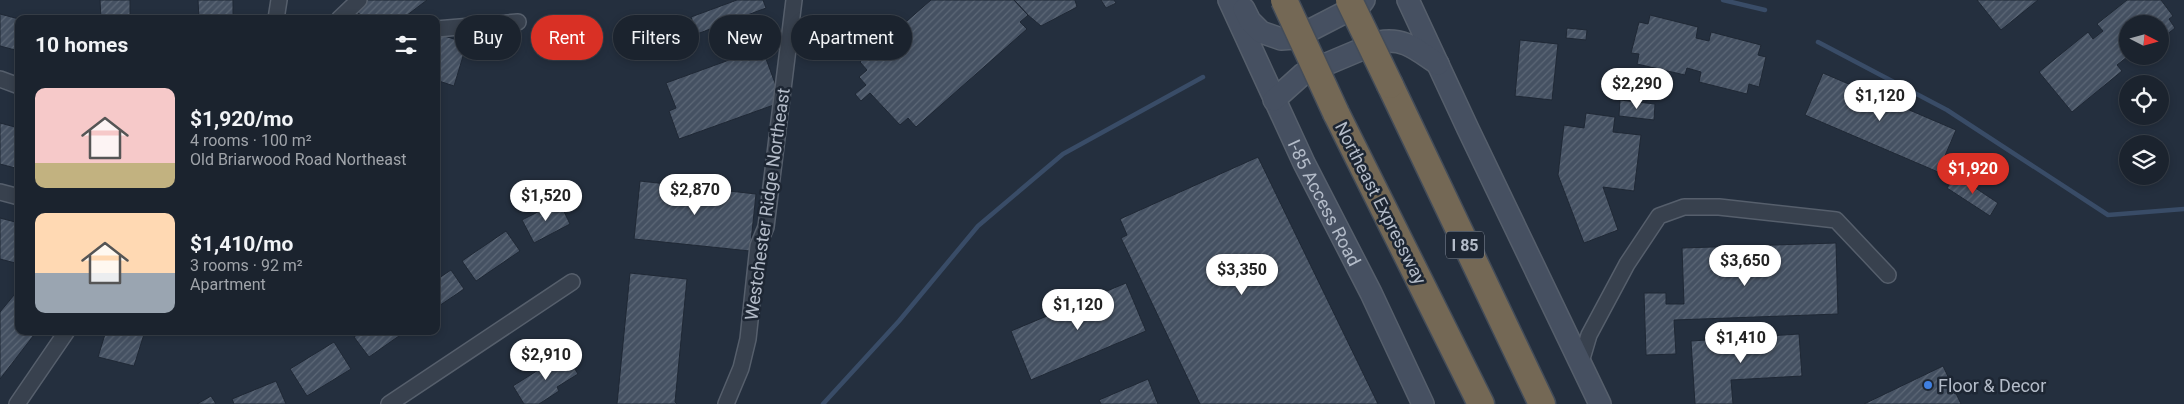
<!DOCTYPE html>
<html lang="en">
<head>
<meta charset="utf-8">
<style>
	body { margin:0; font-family:Roboto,sans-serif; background:#282f3a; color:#f1f3f6; height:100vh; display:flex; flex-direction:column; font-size:19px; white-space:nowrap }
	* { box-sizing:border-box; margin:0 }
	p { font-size:16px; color:#a0a4aa }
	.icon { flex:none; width:28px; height:28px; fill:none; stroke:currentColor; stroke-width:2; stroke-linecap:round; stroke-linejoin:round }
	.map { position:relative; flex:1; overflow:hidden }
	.panel { position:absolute; left:15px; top:15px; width:425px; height:320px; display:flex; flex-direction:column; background:#1b232e; border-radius:10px; box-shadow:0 2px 8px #0003,0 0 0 1px #39404a }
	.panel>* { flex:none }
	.guide { position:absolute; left:455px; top:15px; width:475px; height:45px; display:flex; gap:10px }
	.needle { width:32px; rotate:96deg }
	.fabs { position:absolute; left:2119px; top:15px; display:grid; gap:10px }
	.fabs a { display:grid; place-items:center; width:50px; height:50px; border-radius:50%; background:#1b232e; box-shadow:0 2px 8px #0003,0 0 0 1px #39404a; font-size:25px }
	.price { position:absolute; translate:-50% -42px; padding:0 11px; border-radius:18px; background:#fff; color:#222; font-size:16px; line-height:32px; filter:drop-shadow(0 1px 2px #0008) }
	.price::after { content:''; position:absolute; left:50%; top:30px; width:15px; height:11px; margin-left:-8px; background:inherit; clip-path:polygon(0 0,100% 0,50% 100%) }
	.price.on { background:#d93025; color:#fff }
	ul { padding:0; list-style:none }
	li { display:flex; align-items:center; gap:15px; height:125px; padding:0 20px }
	li span { display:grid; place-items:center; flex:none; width:140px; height:100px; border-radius:10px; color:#555 }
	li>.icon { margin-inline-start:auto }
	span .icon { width:60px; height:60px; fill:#fffc; stroke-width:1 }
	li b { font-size:21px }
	h2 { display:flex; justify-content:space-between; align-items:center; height:60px; padding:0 20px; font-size:21px }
	.tag { padding:0 18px; border-radius:22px; background:#1b232e; box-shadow:0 2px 8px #0003,0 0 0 1px #39404a; font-size:18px; line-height:45px }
	.tag.on { background:#d93025; color:#fff }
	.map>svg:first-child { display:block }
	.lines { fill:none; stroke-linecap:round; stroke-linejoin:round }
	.stream { stroke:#394c67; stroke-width:4.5 }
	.building { fill:url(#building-hatch); stroke:#1f2835 }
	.minor-casing { stroke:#565f6c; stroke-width:18 }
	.secondary-casing { stroke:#565f6c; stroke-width:24 }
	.motorway-casing { stroke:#434c59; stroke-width:29 }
	.minor { stroke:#38414e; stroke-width:15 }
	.secondary { stroke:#465061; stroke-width:21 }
	.motorway { stroke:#746855; stroke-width:26 }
	.motorway-bridge-casing { stroke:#434c59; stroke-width:29; stroke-linecap:butt }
	.motorway-bridge { stroke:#746855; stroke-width:26 }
	.shop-dot { fill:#3f7fe0; stroke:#1d2633; stroke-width:2 }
	.labels { text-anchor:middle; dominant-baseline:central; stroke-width:5; stroke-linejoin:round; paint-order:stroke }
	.shield { fill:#1d2633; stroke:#878f9c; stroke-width:1 }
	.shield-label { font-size:16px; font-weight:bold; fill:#b4bcc9 }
	.street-label { font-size:18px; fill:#b4bcc9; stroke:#1d2633 }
	.poi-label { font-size:18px; fill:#b4bcc9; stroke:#1d2633; text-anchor:start }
</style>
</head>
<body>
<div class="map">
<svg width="2184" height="404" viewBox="0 0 2184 404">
	<defs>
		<pattern id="building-hatch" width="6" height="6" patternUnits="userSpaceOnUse" patternTransform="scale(1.25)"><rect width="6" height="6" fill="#455162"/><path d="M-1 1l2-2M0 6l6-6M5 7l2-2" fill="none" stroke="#5d6877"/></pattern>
	</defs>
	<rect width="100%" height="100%" fill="#242f3e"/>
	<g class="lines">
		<!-- stream -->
		<path class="stream" d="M1723,0L1765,10
			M1818,42L1947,110L2108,215L2184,209
			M823,404L899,321L978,226L1063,154L1203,77"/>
	</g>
	<!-- building -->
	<path class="building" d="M100,0H130V19H101Z
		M198,0H233V19H199Z
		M366,0H427L402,19H363L355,8Z
		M737,0H763L766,8L697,34L691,17Z
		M931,0H1014L1028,15L1020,22L1027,29L916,127L908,118L900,125L870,93L861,101L855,94L866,85L859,77L867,70L860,62Z
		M1014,0H1075L1077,7L1041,26L1028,15Z
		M1101,0H1114L1116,3L1106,8Z
		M1977,0H2038L2001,30Z
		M2127,0H2161L2173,16L2169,19L2175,28L2160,40V24H2128V56H2141L2132,63L2127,57L2117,65L2122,71L2072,112L2039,72L2088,32L2093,39L2103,31L2097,24Z
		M0,14L19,19V51L0,46Z
		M1650,15L1698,27L1696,38L1709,41L1711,32L1761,45L1758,55L1766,57L1759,87L1749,84L1747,94L1699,82L1701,72L1687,68L1685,75L1637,64L1639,54L1631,53L1639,22L1648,24Z
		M1567,28L1587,30L1586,40L1566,38Z
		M441,35L467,43L454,86L436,80V51Z
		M1520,40L1558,44L1552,100L1515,96Z
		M762,48L782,102L679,139L669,111L676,108L666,83Z
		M1823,73L1956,130L1938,172L1805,115Z
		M1620,100L1655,104L1654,120L1619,116Z
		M1586,113L1615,117L1613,132L1641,135L1634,191L1603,187L1618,230L1584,243L1558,175L1564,125L1584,128Z
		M0,123L19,128V169L0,164Z
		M1258,157L1378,404H1200L1121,238L1127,235L1120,219Z
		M1956,175L1998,203L1990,216L1947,188Z
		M640,181L756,194L750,251L634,239Z
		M559,201L570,224L534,243L522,220Z
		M0,218L19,223V264L0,259Z
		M506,231L520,251L476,281L462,261Z
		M1836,243L1838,314L1674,320L1676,354L1646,355L1644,293H1666V304H1684L1682,248Z
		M451,270L464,289L436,308V280Z
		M630,273L687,279L675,402L677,404H617Z
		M1126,283L1146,331L1031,380L1011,331Z
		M19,289V331H37L0,379V312Z
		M106,331H145L134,366L98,357Z
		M362,331H406L369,357L354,337Z
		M1799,334L1802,376L1731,380L1733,404H1695L1691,341Z
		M334,342L351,369L307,396L290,369Z
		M565,353L578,374L557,387L559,391L539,404H524L513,386Z
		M1943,366L1961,404H1864Z
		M1148,379L1158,404H1101L1099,400Z
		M276,381L286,404H234L232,399Z
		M211,396L216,404H197Z"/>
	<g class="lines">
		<!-- minor casing -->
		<g class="minor-casing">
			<path id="minor" d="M276,19L279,0
				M339,19L359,0
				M436,29L518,22
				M0,79L19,86
				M0,192L19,197
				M1581,362L1589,335L1627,264L1659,216L1684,207H1719L1836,220L1888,275
				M17,404L67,331
				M389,404L572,282
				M726,404L741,368L748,339L758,246L766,227L794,0"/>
		</g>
		<!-- secondary casing -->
		<g class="secondary-casing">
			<g id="secondary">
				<path id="s1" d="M1229,0L1304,163L1371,293L1423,404"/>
				<path d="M1408,0L1468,129L1600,404"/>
				<path d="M1244,9L1250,21L1261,32L1281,39L1295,38L1361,4L1364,0"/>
				<path d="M1274,100L1303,74L1379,42C1405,37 1418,51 1438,64"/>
			</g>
		</g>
		<!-- motorway casing -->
		<g class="motorway-casing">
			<path id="motorway" d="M1390,85L1542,404
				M1336,113L1481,404"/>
		</g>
		<!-- minor -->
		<use href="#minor" class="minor"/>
		<!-- secondary -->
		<use href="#secondary" class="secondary"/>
		<!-- motorway -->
		<use href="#motorway" class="motorway"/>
		<!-- motorway-bridge casing -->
		<g class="motorway-bridge-casing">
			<path id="motorway-bridge" d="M1284,0L1336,113
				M1349,0L1390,85"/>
		</g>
		<!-- motorway-bridge -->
		<use href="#motorway-bridge" class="motorway-bridge"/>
	</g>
	<!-- markers -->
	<circle class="shop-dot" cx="1928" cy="385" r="5"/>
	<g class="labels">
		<!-- shield labels -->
		<rect class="shield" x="1446" y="231.5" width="38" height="27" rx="4"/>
		<g class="shield-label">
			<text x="1465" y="245">I 85</text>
		</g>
		<!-- street labels -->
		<g class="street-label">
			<text stroke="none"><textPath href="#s1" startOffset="224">I-85 Access Road</textPath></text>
			<text transform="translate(1381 203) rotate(63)">Northeast Expressway</text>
			<text transform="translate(767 204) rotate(-82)">Westchester Ridge Northeast</text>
		</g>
		<!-- poi labels -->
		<g class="poi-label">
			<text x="1938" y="385">Floor &amp; Decor</text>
		</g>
	</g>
</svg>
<div class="fabs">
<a><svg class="needle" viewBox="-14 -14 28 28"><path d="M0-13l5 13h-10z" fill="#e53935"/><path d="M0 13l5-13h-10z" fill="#a0a4aa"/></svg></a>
<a><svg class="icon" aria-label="locate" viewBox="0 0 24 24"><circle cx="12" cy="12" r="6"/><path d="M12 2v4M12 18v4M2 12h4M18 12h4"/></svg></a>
<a><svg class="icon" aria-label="layers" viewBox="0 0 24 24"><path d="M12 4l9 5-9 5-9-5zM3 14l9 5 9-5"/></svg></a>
</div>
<b class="price" style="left:1637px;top:110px">$2,290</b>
<b class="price" style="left:1880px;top:122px">$1,120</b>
<b class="price on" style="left:1973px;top:195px">$1,920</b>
<b class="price" style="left:695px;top:216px">$2,870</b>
<b class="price" style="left:546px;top:222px">$1,520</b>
<b class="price" style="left:1745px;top:287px">$3,650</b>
<b class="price" style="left:1242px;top:296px">$3,350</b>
<b class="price" style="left:1078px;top:331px">$1,120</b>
<b class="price" style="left:1741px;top:364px">$1,410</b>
<b class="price" style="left:546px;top:381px">$2,910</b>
<div class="guide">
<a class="tag">Buy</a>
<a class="tag on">Rent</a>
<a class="tag">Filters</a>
<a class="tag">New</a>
<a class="tag">Apartment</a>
</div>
<section class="panel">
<h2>10 homes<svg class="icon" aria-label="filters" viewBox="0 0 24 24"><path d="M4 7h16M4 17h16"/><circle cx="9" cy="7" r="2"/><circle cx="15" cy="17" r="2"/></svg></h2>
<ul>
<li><span style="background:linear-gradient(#f6c9c9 75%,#c2b280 0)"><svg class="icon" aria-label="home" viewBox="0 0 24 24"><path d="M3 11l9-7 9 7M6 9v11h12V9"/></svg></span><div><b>$1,920/mo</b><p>4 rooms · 100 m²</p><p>Old Briarwood Road Northeast</p></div></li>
<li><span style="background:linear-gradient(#ffd9b3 60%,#9aa5b1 0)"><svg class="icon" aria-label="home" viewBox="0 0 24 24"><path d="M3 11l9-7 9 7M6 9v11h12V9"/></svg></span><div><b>$1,410/mo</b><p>3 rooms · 92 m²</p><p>Apartment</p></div></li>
</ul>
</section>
</div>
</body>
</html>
